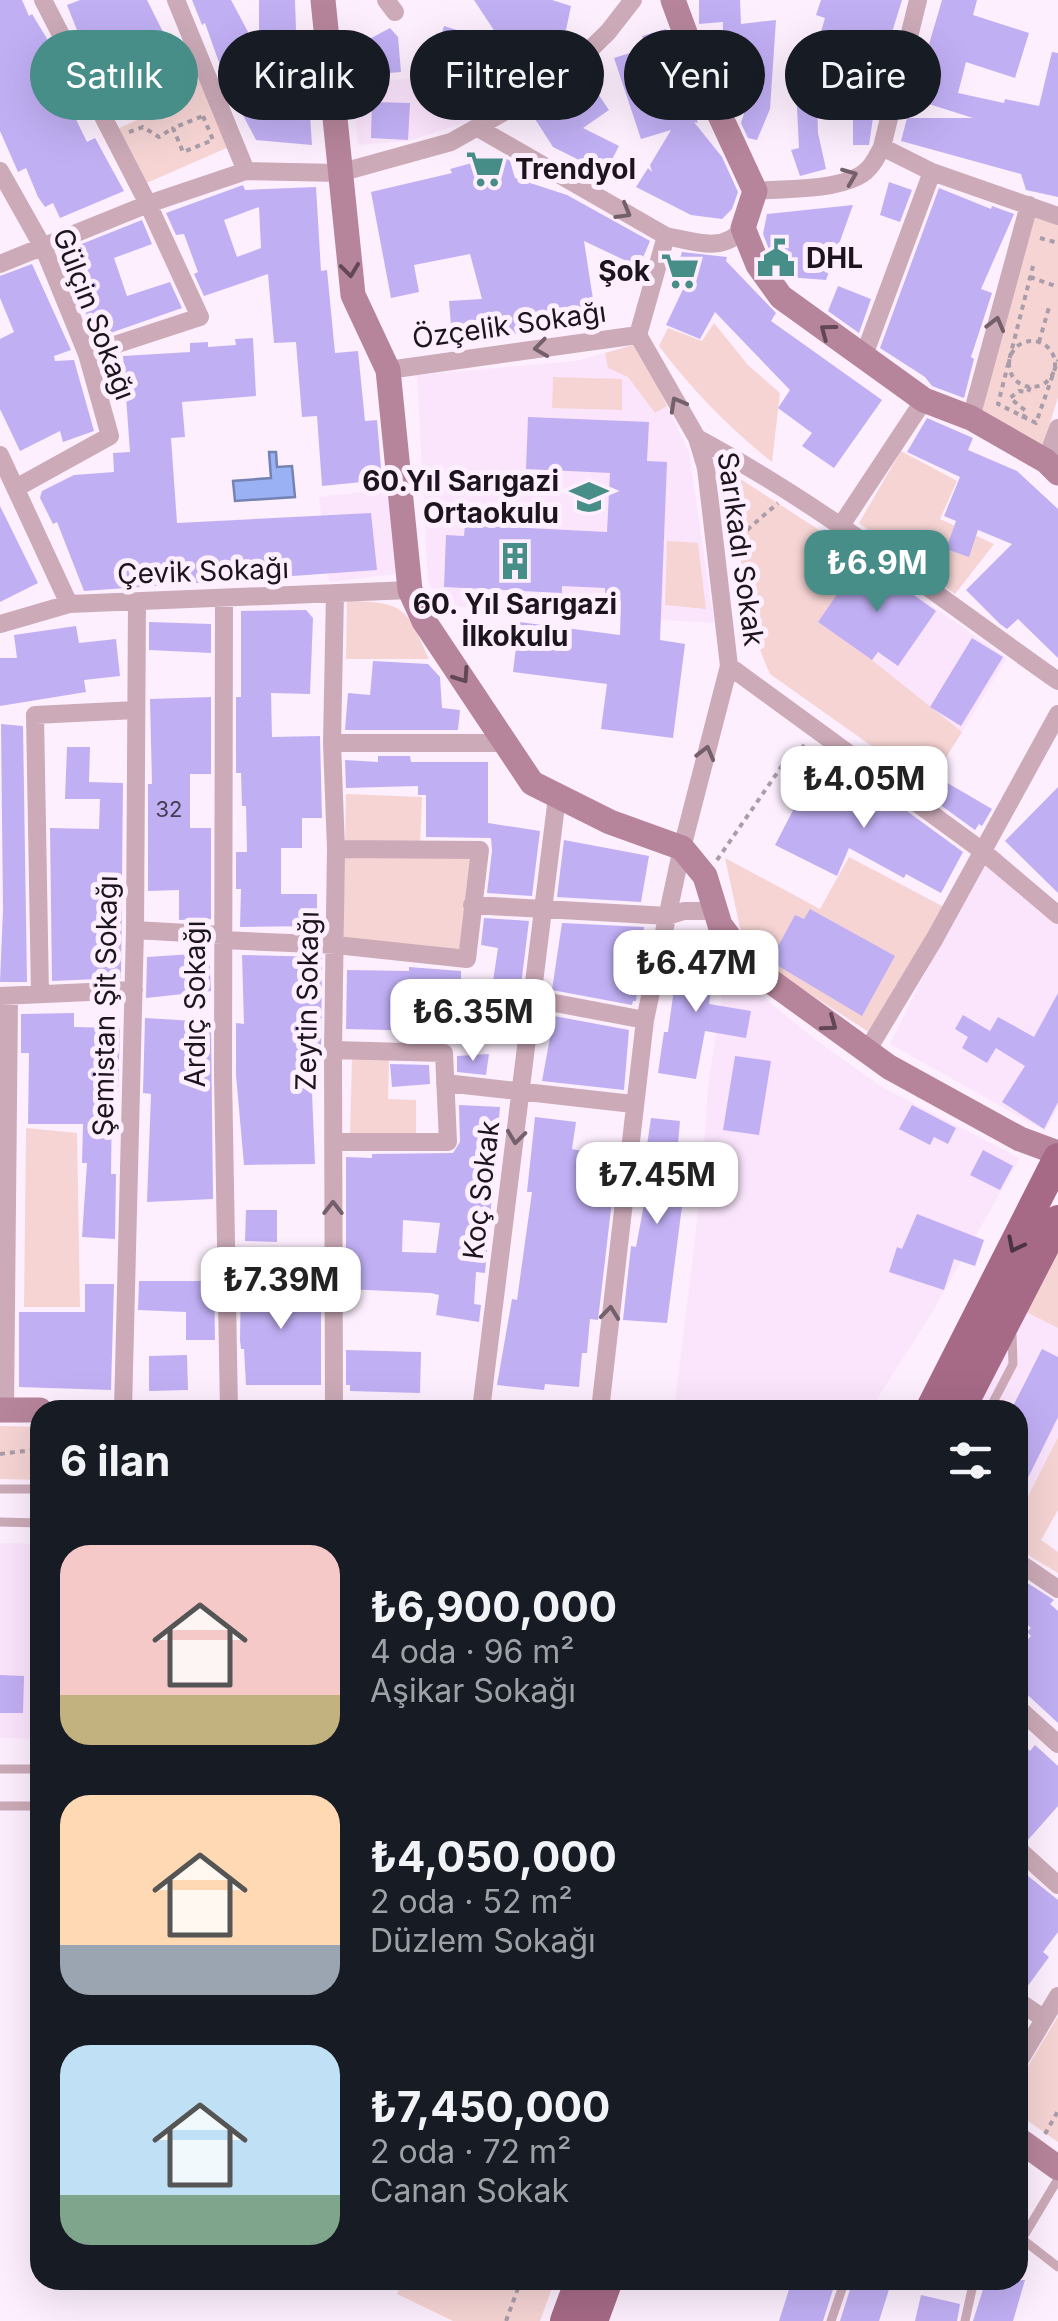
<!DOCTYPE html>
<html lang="tr">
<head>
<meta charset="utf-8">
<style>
	body { margin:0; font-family:Inter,sans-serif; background:#20242c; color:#f1f3f6; height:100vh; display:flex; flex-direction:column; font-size:38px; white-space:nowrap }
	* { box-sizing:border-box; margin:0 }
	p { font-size:32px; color:#9ea1a6 }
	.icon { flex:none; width:55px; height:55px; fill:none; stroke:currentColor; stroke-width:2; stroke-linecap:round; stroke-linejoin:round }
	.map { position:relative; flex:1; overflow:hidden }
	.details { position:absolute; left:30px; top:1400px; width:998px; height:890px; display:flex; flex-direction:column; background:#171b24; border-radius:30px; box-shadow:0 10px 40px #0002 }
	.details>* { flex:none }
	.top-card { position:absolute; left:30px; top:30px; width:1000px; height:90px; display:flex; gap:20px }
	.price { position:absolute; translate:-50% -85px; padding:0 22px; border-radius:20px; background:#fff; color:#222; font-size:32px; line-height:65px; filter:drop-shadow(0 2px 5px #0008) }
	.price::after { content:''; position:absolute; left:50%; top:60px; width:30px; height:22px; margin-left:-15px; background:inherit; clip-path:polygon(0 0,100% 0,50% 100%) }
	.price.active { background:#488e88; color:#fff }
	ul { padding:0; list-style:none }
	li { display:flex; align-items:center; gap:30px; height:250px; padding:0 30px }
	li span { display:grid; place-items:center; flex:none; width:280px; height:200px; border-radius:30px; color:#555 }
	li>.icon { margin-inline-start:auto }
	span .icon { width:120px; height:120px; fill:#fffc; stroke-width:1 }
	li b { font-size:42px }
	h2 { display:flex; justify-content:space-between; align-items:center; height:120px; padding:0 30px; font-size:42px }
	.pill { padding:0 35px; border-radius:45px; background:#171b24; box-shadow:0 10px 40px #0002; font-size:35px; line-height:90px }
	.pill.active { background:#488e88; color:#fff }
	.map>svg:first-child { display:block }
	.built { fill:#fbe5fd }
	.green { fill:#f6d4d4 }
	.water { fill:#9ab1f4; stroke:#7482b4; stroke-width:2.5 }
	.building { fill:#c1aff4; fill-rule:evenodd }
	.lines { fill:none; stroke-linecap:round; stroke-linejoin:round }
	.path { stroke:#a89da9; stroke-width:4; stroke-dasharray:5 5; stroke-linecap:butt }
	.lane { stroke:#ccaab8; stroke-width:9 }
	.street { stroke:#ccaab8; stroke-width:18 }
	.secondary { stroke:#b7859b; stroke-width:25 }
	.primary { stroke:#a66a86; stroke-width:30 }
	.oneway { stroke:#74606a }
	.oneway2 { stroke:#624756 }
	.oneway3 { stroke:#4c3342 }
	.labels { text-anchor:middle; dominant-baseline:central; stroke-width:10; stroke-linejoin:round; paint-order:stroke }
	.number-label { font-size:22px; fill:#453c53 }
	.poi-label { font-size:28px; font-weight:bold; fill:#1c151d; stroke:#fdeffe; text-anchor:start }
	.street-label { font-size:28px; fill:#1c151d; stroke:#fdeffe }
</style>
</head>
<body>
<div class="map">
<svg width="1058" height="2321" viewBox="0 0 1058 2321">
	<rect width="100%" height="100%" fill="#fdeffe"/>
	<!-- built -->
	<path class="built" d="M433,77L461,94L478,118L409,141L358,145L353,84Z
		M637,344L689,452L714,623L445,606L428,581L417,375L576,361Z
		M389,489L396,574L329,582L319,497Z
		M862,558L1007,658L962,732L872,660L818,622Z
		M989,843L1058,905V1107L1045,1131L890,1044Z
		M726,966L807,1033L880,1086L1020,1158L930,1316L870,1410H788L675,1403L702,1180L708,1086Z
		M1024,1311L1058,1328V1437L1018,1516V1410H974Z
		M0,1543L40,1544V1739L0,1738Z"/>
	<!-- green -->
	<path class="green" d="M190,59L229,147L142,185L117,129L166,107L152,75Z
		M1031,214L1058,225V397L1041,452L978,417Z
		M714,323L748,365L780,393L772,462C729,428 692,390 659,346L668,328L702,341Z
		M637,344L667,406L655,413L628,377L608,368L605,353Z
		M553,377L622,379V410L552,408Z
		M901,451L957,481L940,519L994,544L955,594L859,523Z
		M736,476L862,558L818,622L872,660L962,732L928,786L770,674C746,624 734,532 736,476Z
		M667,541L698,543L706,609L665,605Z
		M347,601C406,602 406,608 429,659H346Z
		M346,794L422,797L420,846L345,843Z
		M343,856H474L462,953L344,940Z
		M849,857L944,907L872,1034L766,966L740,928L725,858L820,909Z
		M352,1058L389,1059L388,1099L416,1100V1137L350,1136Z
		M26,1128L77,1133L80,1307H24Z
		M1058,1242V1328L1024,1311Z
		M0,1426L40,1427V1480L0,1479Z
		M1058,1437V1510L1041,1540L1058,1552V1573L1018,1549V1516Z
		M1058,2016V2142L1018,2114V2083Z
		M401,2280H555L540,2321H453L397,2294Z"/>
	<!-- water -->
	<path class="water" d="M269,452H276L277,467L292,466L295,497L235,501L233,481L271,478Z"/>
	<!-- building -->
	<path class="building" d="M0,0H22L29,16L32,14L64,67L49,75L68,112L72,111L87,142L95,138L124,191L60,218L53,203L45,207L38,197L26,168L18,172L0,131Z
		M80,0H147L173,52L141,68L132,50L92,67L76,36L79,35L67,5Z
		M192,0H231L262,58L256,60L267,91L279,84L280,98L309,99L312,145L256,140L234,98L232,99L205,23L202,25Z
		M259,0H295L296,30L259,35Z
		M474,0H552L571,6L566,30L545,40L548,55L521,78L491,66L476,36L503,44Z
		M699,0H740L741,24L776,20L770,109L757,140L748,138L741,123L746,107L734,105L736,65L722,64L723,22L699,24Z
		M821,0H902L875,87L816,69L818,133L826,169L800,176L791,150L799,148L796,88H804L825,18L816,15Z
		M942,0H977L973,15L1029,33L1015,78L966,62L958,93L1004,103L1005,99L1039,106L1052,52L1058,53V197L1026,190L1021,174L901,141L907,118H973L913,99Z
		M444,26L466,33L459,56L437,49Z
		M390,28L398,37L401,72L364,75L362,43Z
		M666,29L698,123L694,122L722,157L738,192L732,209L722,219L691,215L636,187L648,168L652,172L650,165L671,130L641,139L614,58L646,48L642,36Z
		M590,82L609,110L583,128L619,146L605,173L553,147L535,119Z
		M372,102L410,103L408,140L371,138Z
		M853,118H873L869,145H853Z
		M501,155L510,161L515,178L567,195L650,241L639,267L584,241L597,325L559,331L452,338L449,301L482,299L470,254L414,265L419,292L391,298L371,192L452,173L450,169Z
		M889,182L912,190L900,222L880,215Z
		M243,185L245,190L316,187L321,271L327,270L335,353L358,351L365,421L377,420L382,480L322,486L317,416L302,417L296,342L274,343L268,274L204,296L194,274L198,272L184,234L176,235L166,213ZM259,207L261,248L237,257L224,220Z
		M939,188L991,209L992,206L1014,214L981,289L992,293L971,357L974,359L964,398L932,386L925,377L880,348Z
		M853,205L826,280L787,277L772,257L763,234L767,214Z
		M142,220L152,244L114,258L127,296L170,282L182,308L96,338L86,319L85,287L79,289L64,251Z
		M682,252L727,257L726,261L776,313L771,321L882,400L834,468L802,446L812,433L778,408L790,390L715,312L700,339L666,325L685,285L673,279Z
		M32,264L71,350L54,356L55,361L74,360L94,431L63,442L60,431L20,451L0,409V339L14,332L0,298V276Z
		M838,286L871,299L859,333L828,311Z
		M253,338L256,396L182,402L185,437L171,438L177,523L371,513L377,570L84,591L57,522L53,524L40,498L42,491L74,475L114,472L113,453L130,452L123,356L190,352V343L208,342V347L236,345L235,339Z
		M528,417L649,422L647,461L667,462L660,640L685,644L673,738L601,729L607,684L513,672L519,622L620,635L621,601H605V588L562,586V593L444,587L446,535L464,536L465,525L607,532L610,473L526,469Z
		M927,418L973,438L968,450L1017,471L1058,509V658L1018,619L1007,629L1000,624L966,590L1012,544L978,530L969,557L946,549L956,521L944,516L960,477L907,452Z
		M0,506L38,583L0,602Z
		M862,558L936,611L898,666L878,652L872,660L818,622Z
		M306,610L313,618L310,694L271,693L272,737L320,736L322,818H302V848H281V894H317V926L240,927L241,889H236V852H247L246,806H242L241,773H236V697H241V611Z
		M149,622L211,624V653L149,650Z
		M76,626L79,643L116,639L120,676L84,680L86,692L0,706V658H17L14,635Z
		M972,638L1003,657L961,726L930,707Z
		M373,661L428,664L440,677L442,708L460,710L458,730H345L348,693L370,695Z
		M211,697V774H190V828H211V919L179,920V890L148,891V784H152L150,699Z
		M1,724L23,726L27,982H0L3,910Z
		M67,747H90L89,782L123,783L121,978L52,981L50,828L99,829L100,799H65Z
		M378,756H410L411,762H488V823L540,831L532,896L487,893L492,851L491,838L426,837V795H418V786L346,788L345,760L378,762Z
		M819,760L893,801L963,852L941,893L906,874L904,878L849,848L837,876L775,845Z
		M927,771L992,809L982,826L979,824L975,830L917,788Z
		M1058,787V893L1005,841Z
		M564,840L649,856L641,902L557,897Z
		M810,909L895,956L862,1016L770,961L795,915L804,919Z
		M484,918L529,921L515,1033L346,1029L347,970L409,971V967L461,971V998L490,1001L498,948L481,945Z
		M562,923L644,927L636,1001H633L632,1005L552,990Z
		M680,946L716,950L709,1004L751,1011L746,1038L705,1031L696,1079L658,1073L664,1032H668Z
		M209,953L211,991L146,998L147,957Z
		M242,955L322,957L321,1060H317V1093H312L315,1164L244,1165L236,1075V1023L244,1024Z
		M1058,993V1102L1044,1129L1002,1102L1025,1066L996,1048L987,1063L962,1048L968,1037L955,1029L963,1015L990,1031L998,1017L1034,1037Z
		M74,1013V1027L120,1028L118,1093H112L111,1174H116L115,1239L82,1237L87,1163H82L83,1124H28L29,1053H21V1014Z
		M554,1016L629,1030L624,1090L542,1081Z
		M145,1018L211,1022L213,1199L147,1202L151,1094L143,1093Z
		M489,1054L486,1075L457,1072V1056Z
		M735,1056L771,1061L759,1135L723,1130Z
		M390,1064L429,1065L430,1084L392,1087Z
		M459,1105L500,1107L485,1273L476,1272L474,1304L481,1305L479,1322L436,1315L439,1295L431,1293L346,1289V1157L372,1158V1154L453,1153L460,1142ZM403,1220L440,1223L436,1253L402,1252Z
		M912,1105L956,1128L948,1144L934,1137L930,1145L899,1129Z
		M535,1117L576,1122L572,1149L617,1158L598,1320L590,1319L587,1353H582L579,1387L545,1384L544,1390L497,1385L512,1299L517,1300L532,1192H527Z
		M651,1118L680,1121L676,1166L687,1167L667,1323L623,1320L631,1246L636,1247L645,1199H639Z
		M983,1150L1013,1166L1000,1190L970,1175Z
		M246,1210H277V1242L245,1241Z
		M917,1214L984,1240L975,1266L954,1259L944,1290L889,1272L897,1247L902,1249Z
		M241,1278L321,1282V1385H246L244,1349H241L240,1340Z
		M139,1281H214L215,1340H186V1312L138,1310Z
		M85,1284H114L111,1390L19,1387V1312H85Z
		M1042,1349L1058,1357V1417L1018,1498V1410H1011Z
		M346,1350L421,1352L420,1393L350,1391V1385H346Z
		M187,1355L188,1390L149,1391V1356Z
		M1018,1577L1054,1600L1050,1604L1058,1611V1723L1018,1686V1650L1031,1636L1027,1632L1031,1628L1018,1616Z
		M0,1675L24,1676L23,1713H0Z
		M1018,1740L1030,1751L1035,1745L1058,1766V1806L1027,1841L1018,1833Z
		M1018,1868L1058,1900V1932L1043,1952L1049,1957L1027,1987L1018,1980Z
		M792,2280H836L823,2321H779Z
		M853,2280H892L879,2321H840Z
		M986,2280H1025L1013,2321H973Z
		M921,2295L960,2304L957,2321H915Z"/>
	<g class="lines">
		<!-- path -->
		<path class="path" d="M203,116L213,140L183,152L173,128Z
			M129,132L143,127L159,137L173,128
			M1040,238L1058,243
			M1033,266L998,404L1036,423L1058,360
			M1030,277L1058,287
			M1009 364a23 23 0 1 1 46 0a23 23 0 1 1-46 0Z
			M1039,342L1050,304
			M1023,419L1026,411L1010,398L1019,391L1028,392L1030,387
			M732,543L778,503
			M717,860L784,763L805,745
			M0,1454L40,1449
			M1045,2134L1058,2111
			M506,2321L521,2280"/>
		<!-- lane -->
		<path class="lane" d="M989,1410L1013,1364L1012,1334
			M0,1489H40
			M0,1522L40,1523
			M0,1769H40
			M0,1806H40
			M1058,2179L1022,2239L1058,2267
			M831,2321L845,2280
			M965,2321L974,2280"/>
		<!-- street -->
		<path class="street" d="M43,0L148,204L200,317L87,354
			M176,0L246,171
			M386,0L395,12
			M478,128L666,236
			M882,147L932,172L1058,216
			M0,171L44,249L87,354L110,436L16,488
			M755,191C786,188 828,191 857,177C870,171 876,159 882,147L918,0
			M0,264L148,204L246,171L339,173L451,142L557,82L608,32L633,0
			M863,358L932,172
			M388,370L638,335
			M971,418L1029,205
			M697,438C824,506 940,598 1058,681
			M0,455L69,604
			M1046,461L1058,428
			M840,527L924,400
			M224,598L223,1075L229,1410
			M0,624L69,604L410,590
			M729,666L981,850L1058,915
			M332,743H507
			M472,905L668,916L684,911H714
			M135,930L222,935
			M222,940L336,945L467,959L480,850L336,849
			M40,994L35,715L136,710
			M0,996L134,990
			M534,999L645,1020
			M333,1050L444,1053L448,1142H333
			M867,1051L935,938L1058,714
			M445,1083L633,1104
			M5,1410L9,997
			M123,1410L135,930L137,602
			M334,1410L333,1050L336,849L332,743L335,593
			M481,1410L557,797
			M600,1410L645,1020L682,848L729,666L706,468L697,438L638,335L666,236C693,241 724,254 743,228
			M1018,1562L1058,1589
			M1018,1708L1058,1744
			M1018,1849L1058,1885
			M1018,2001L1043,2018
			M1018,2063L1058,1996"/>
		<!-- secondary -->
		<path class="secondary" d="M323,0L353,295L388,370L410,590L424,621L532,783L610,822L682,848L705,876L720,925L751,967L889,1067L1020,1139L1058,1153
			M673,0L698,68L755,191L743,228L758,265L781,297L924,400L971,418L1046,461L1058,473
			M0,1410H40
			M1018,2139L1058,2168"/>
		<!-- primary -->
		<path class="primary" d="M930,1410L1058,1158
			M960,1410L1058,1220
			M565,2321L580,2280
			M593,2321L608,2280"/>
	</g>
	<!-- one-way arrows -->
	<defs><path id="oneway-chevron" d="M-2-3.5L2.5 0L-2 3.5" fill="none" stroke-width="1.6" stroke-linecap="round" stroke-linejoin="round" transform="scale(2.5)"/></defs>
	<g class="oneway">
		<use href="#oneway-chevron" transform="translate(850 176) rotate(-22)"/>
		<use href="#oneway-chevron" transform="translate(624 212) rotate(30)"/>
		<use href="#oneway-chevron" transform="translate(996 324) rotate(-75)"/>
		<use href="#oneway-chevron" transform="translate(541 348) rotate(172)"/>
		<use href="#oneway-chevron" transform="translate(677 404) rotate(-119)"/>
		<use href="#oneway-chevron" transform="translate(706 753) rotate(-75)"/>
		<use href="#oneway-chevron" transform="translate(516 1137) rotate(97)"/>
		<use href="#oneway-chevron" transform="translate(333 1208) rotate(-90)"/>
		<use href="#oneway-chevron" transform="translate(610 1313) rotate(-84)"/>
	</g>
	<g class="oneway2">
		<use href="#oneway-chevron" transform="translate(350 270) rotate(83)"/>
		<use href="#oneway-chevron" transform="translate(827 331) rotate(-143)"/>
		<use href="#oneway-chevron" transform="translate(462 676) rotate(56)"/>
		<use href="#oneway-chevron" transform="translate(830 1024) rotate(36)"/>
	</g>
	<use class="oneway3" href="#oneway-chevron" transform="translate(1015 1245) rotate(117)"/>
	<!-- icons -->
	<defs>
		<g id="supermarket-bare" transform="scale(3)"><path d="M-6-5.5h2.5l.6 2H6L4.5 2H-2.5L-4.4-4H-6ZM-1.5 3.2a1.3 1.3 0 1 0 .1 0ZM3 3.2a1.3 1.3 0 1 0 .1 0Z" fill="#488e88" stroke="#fdeffe" stroke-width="2.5" paint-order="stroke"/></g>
		<g id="civic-bare" transform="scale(3)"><path d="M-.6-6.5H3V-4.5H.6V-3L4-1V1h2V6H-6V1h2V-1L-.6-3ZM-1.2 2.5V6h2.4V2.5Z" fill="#488e88" stroke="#fdeffe" stroke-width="2.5" paint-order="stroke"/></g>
		<g id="school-bare" transform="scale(3)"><path d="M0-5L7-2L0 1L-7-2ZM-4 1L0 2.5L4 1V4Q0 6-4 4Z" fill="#488e88" stroke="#fdeffe" stroke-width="2.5" paint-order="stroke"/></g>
		<g id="building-bare" transform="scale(3)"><path d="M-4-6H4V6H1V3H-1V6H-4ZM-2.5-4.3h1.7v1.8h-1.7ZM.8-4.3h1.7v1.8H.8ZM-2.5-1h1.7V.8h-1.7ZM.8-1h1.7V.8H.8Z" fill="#488e88" stroke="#fdeffe" stroke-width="2.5" paint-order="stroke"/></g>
	</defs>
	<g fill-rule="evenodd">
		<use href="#supermarket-bare" x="485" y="169"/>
		<use href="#civic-bare" x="776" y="258"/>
		<use href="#supermarket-bare" x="680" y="271"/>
		<use href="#school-bare" x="589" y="497"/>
		<use href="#building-bare" x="515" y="561"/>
	</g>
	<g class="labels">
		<!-- number labels -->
		<g class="number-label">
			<text x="169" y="809">32</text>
		</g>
		<!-- poi labels -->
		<g class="poi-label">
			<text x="515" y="169">Trendyol</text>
			<text x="806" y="258">DHL</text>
			<text x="650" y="271" text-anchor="end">Şok</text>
			<text x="559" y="481" text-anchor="end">60.Yıl Sarıgazi<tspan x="559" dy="32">Ortaokulu</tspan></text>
			<text x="515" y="604" text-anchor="middle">60. Yıl Sarıgazi<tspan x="515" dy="32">İlkokulu</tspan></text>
		</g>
		<!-- street labels -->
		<g class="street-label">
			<text transform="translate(94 314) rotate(69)">Gülçin Sokağı</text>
			<text transform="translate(509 325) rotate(-8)">Özçelik Sokağı</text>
			<text transform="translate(741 549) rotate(82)">Sarıkadı Sokak</text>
			<text transform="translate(203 571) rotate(-2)">Çevik Sokağı</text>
			<text transform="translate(307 1001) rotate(-89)">Zeytin Sokağı</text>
			<text transform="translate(195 1004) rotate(-90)">Ardıç Sokağı</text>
			<text transform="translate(105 1006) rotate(-89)">Şemistan Şit Sokağı</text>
			<text transform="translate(481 1190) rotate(-83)">Koç Sokak</text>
		</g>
	</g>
</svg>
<b class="price active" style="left:877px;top:615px">₺6.9M</b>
<b class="price" style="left:864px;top:831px">₺4.05M</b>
<b class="price" style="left:696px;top:1015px">₺6.47M</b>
<b class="price" style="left:473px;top:1064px">₺6.35M</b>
<b class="price" style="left:657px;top:1227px">₺7.45M</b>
<b class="price" style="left:281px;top:1332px">₺7.39M</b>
<div class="top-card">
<a class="pill active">Satılık</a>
<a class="pill">Kiralık</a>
<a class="pill">Filtreler</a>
<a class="pill">Yeni</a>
<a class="pill">Daire</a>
</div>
<section class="details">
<h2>6 ilan<svg class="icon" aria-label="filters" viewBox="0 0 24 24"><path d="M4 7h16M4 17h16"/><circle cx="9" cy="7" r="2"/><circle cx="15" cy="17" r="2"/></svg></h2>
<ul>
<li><span style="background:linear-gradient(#f6c9c9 75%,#c2b280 0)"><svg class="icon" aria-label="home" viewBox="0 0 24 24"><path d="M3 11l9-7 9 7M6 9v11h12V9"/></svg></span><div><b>₺6,900,000</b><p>4 oda · 96 m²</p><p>Aşikar Sokağı</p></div></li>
<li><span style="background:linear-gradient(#ffd9b3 75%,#9aa5b1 0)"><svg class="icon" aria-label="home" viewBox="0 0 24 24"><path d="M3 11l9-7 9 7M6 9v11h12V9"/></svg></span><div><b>₺4,050,000</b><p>2 oda · 52 m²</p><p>Düzlem Sokağı</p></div></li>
<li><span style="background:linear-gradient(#bfe0f5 75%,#7fa58c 0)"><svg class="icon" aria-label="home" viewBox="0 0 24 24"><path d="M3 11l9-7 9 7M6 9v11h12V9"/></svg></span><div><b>₺7,450,000</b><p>2 oda · 72 m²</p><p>Canan Sokak</p></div></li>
</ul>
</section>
</div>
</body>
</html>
